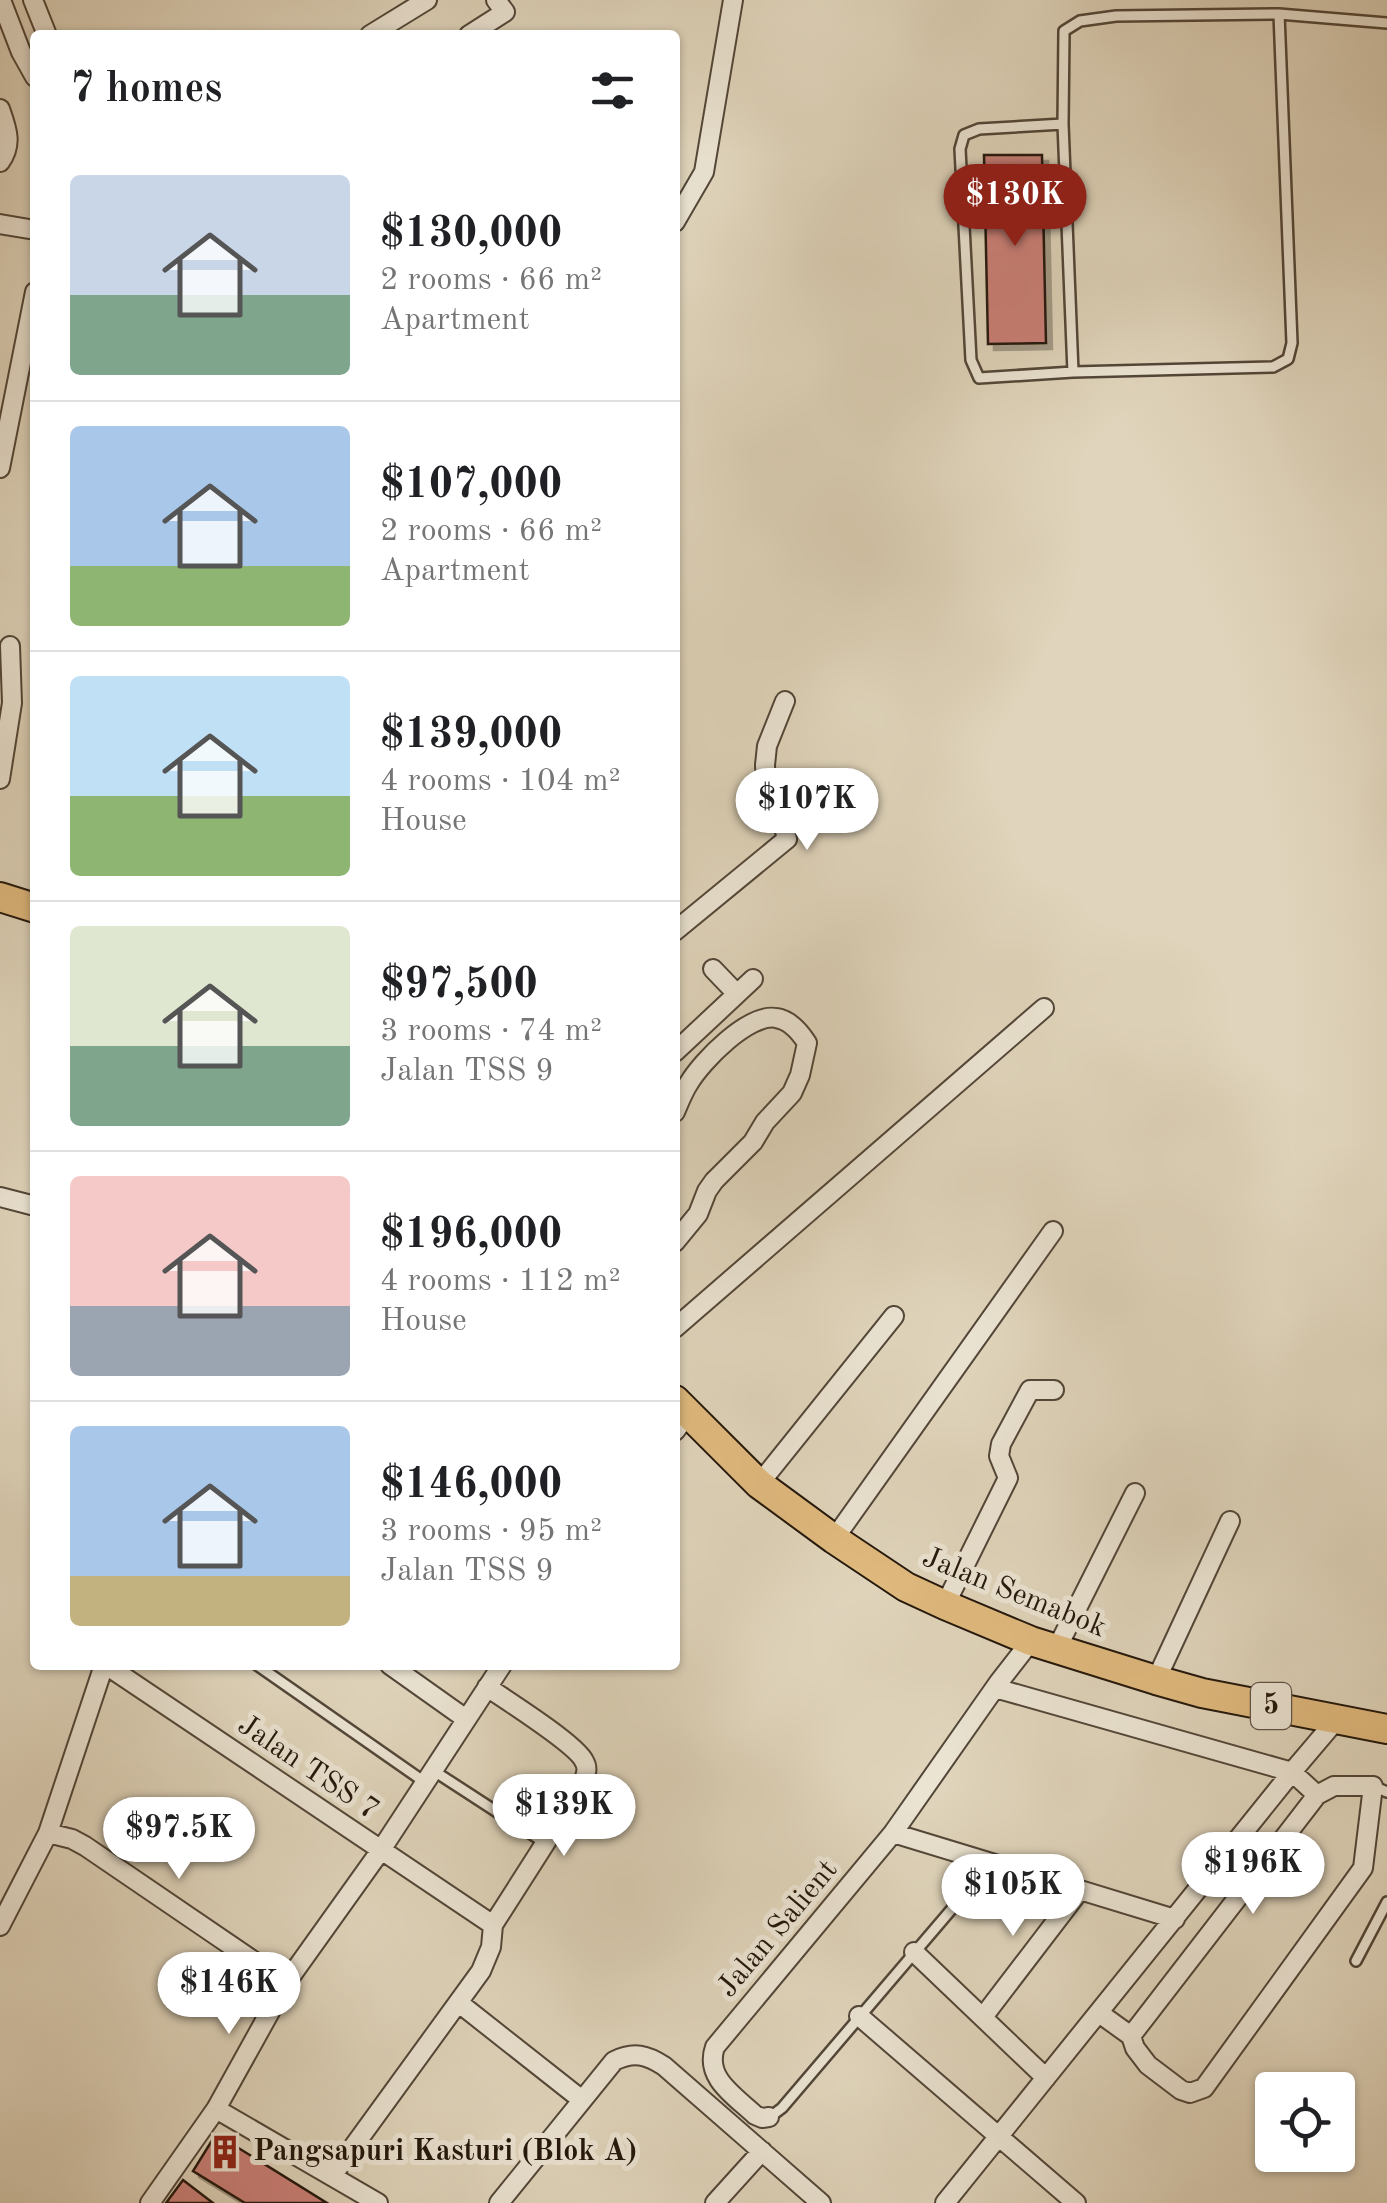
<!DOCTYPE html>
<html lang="en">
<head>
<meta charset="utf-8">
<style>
	body { margin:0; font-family:"Old Standard TT",serif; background:#f6f6f6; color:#202124; height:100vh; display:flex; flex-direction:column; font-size:38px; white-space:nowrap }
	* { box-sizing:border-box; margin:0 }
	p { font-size:32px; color:#757577 }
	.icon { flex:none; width:55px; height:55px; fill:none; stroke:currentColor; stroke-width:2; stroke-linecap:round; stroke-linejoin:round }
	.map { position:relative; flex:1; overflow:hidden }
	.details { position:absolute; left:30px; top:30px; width:650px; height:1640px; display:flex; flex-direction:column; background:#fff; border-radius:10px; box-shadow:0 2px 8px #0004 }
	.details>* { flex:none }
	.controls { position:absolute; left:1255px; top:2072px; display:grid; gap:20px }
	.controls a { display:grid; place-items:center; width:100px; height:100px; border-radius:10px; background:#fff; box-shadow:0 2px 8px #0004; font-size:50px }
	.price { position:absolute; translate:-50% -85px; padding:0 22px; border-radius:35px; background:#fff; color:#222; font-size:32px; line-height:65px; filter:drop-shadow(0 2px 5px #0008) }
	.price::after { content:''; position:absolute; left:50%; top:60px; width:30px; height:22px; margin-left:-15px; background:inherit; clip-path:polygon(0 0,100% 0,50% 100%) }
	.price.active { background:#8f2418; color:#fff }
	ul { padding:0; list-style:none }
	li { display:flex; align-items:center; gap:30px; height:250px; padding:0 40px }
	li+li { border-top:2px solid #e0e0e0 }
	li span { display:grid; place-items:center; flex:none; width:280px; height:200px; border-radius:10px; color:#555 }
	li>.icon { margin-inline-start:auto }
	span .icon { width:120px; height:120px; fill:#fffc; stroke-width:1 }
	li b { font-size:42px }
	h2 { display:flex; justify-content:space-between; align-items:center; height:120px; padding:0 40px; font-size:42px }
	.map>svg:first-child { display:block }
	.building { fill:#cc8079; stroke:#23170c; stroke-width:2.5; filter:url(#shadow) }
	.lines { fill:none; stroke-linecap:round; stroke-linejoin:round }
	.service-casing { stroke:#524638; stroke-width:14 }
	.minor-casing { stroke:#524638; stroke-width:22 }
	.primary-casing { stroke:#23170c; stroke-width:32 }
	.service { stroke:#ebe4d3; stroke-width:9 }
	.minor { stroke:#ebe4d3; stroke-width:18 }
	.primary { stroke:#e0ba7e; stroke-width:28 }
	.labels { text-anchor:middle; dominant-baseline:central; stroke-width:10; stroke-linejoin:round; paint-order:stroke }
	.shield { fill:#ebe4d3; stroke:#5f5448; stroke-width:2.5 }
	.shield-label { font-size:28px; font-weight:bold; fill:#23170c }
	.street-label { font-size:30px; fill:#23170c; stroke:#ebe4d3 }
	.poi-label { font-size:30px; font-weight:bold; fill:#23170c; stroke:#ebe4d3; text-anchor:start }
</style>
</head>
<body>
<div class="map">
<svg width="1387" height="2203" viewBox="0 0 1387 2203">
	<defs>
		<filter id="shadow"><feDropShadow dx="6" dy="6" stdDeviation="0" flood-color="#0004"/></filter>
	</defs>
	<rect width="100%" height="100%" fill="#e0d5bc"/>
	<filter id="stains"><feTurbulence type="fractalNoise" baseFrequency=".002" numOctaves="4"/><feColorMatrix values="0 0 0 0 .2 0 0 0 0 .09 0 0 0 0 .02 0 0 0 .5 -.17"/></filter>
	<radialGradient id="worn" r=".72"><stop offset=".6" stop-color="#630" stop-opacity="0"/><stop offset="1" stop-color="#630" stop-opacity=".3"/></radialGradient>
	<!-- building -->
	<path class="building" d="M984,155H1042L1046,343L988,344Z
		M216,2134L327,2203H245L193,2171Z
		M183,2180L213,2203H166Z"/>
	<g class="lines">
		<!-- service casing -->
		<g class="service-casing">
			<path id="service" d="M1063,124L1064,31L1080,21L1116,16L1279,14
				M1073,372L1063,124L979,129L964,135L960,149L971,360L979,378L1073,372L1273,367L1288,359L1292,343L1279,14L1387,23
				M257,1665L426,1783
				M434,1771L545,1843
				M1373,1786L1387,1792
				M1356,1961L1387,1902
				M770,2117L782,2108L991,1863"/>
		</g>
		<!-- minor casing -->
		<g class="minor-casing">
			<path id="minor" d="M1,0L21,52L35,77
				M33,0L47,35
				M370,35L427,0
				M469,35L505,12L496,0
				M0,109C7,129 13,144 0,162
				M675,222L704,172L733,0
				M0,224L35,230
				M0,468L35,292
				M0,779L12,703L10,646
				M675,931L787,839L781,816L766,785L765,765L767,746L785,701
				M713,969L737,994
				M675,1052L753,979
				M675,1112C679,1103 683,1092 689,1083C702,1061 749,1013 776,1018C790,1020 800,1032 807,1043L800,1075L792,1093L765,1122L753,1142L714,1181L707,1191L698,1214L675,1242
				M0,1197L35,1206
				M675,1328L1044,1008
				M675,1431L688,1414
				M759,1484L894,1316
				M834,1539L1053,1231
				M945,1605L1008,1478L999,1456L1001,1444L1030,1390H1054
				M1056,1650L1135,1493
				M106,1665L493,1925
				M390,1665L466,1719
				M1156,1680L1230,1521
				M487,1687C506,1700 576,1744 584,1761C589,1769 585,1776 583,1784L493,1925
				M995,1688L1292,1772L1317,1795
				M48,1833L72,1839L85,1846L286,1983
				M893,1833L1175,1919
				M0,1926L48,1833L104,1665
				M914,1952L1046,2078
				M459,2003L582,2100
				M1099,2013L1131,2036L1135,2048L1148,2065L1181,2090L1190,2093L1204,2088L1363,1868L1373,1786H1334L1317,1795L1131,2036
				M859,2016L1076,2203
				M983,2017L1080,1890
				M769,2117L762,2118L755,2115C735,2096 704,2078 715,2047L893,1833L999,1682L1031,1641
				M332,2176L481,1971L491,1947L493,1925
				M150,2203L216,2109
				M378,2203L216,2109L286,1983L381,1850L502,1665
				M499,2203L614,2061C634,2051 647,2055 664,2066L821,2203
				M715,2203L762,2151
				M945,2203L1292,1772L1337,1719"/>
		</g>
		<!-- primary casing -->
		<g class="primary-casing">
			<path id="primary" d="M0,897L35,908
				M675,1400L759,1484L834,1539L906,1587L945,1605L1031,1641L1156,1680L1202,1693L1387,1729"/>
		</g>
		<!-- service -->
		<use href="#service" class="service"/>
		<!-- minor -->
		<use href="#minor" class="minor"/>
		<!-- primary -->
		<use href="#primary" class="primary"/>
	</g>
	<!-- icons -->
	<defs>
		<g id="building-bare" transform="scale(2.7)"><path d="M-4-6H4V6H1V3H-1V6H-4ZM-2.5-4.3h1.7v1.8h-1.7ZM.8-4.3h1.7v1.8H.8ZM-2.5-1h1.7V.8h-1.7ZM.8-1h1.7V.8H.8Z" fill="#8f2418" stroke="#ebe4d3" stroke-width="2.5" paint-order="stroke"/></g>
	</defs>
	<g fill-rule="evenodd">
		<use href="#building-bare" x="225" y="2152"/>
	</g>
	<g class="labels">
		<!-- shield labels -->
		<rect class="shield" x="1251" y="1683" width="40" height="46" rx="8"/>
		<g class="shield-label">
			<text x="1271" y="1706">5</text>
		</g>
		<!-- street labels -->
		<g class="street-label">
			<text transform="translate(1014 1593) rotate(22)">Jalan Semabok</text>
			<text transform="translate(308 1768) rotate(34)">Jalan TSS 7</text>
			<text transform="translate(778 1929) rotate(-50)">Jalan Salient</text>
		</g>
		<!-- poi labels -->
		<g class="poi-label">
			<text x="253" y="2152">Pangsapuri Kasturi (Blok A)</text>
		</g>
	</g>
	<rect width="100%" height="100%" filter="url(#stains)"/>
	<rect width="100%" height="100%" fill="url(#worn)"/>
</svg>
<div class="controls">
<a><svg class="icon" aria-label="locate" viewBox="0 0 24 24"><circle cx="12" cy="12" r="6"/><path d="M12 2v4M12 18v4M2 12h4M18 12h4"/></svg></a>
</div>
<b class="price active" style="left:1015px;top:249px">$130K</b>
<b class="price" style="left:807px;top:853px">$107K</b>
<b class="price" style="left:564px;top:1859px">$139K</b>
<b class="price" style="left:179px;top:1882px">$97.5K</b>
<b class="price" style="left:1253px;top:1917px">$196K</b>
<b class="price" style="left:1013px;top:1939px">$105K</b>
<b class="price" style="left:229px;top:2037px">$146K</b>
<section class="details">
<h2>7 homes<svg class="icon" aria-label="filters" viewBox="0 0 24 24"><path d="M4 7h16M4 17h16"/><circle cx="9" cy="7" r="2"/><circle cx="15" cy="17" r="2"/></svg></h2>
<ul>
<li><span style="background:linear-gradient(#c9d6e8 60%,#7fa58c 0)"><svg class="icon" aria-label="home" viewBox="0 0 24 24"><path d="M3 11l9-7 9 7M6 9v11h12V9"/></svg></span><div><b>$130,000</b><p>2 rooms · 66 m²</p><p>Apartment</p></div></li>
<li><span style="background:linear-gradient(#a9c7e8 70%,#8fb573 0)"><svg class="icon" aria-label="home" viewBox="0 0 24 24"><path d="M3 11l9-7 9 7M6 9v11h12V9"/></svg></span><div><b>$107,000</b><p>2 rooms · 66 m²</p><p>Apartment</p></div></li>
<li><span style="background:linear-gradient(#bfe0f5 60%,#8fb573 0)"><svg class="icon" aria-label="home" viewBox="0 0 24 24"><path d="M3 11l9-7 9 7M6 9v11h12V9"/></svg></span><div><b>$139,000</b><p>4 rooms · 104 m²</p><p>House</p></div></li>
<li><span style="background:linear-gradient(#dfe7d0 60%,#7fa58c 0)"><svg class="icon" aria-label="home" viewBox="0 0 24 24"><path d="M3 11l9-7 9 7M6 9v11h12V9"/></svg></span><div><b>$97,500</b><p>3 rooms · 74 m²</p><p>Jalan TSS 9</p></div></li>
<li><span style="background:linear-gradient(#f6c9c9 65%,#9aa5b1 0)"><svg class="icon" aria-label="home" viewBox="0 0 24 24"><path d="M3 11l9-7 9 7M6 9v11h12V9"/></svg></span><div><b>$196,000</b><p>4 rooms · 112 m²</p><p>House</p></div></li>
<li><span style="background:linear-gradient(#a9c7e8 75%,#c2b280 0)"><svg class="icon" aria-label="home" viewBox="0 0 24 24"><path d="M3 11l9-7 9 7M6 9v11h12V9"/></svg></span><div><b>$146,000</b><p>3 rooms · 95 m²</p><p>Jalan TSS 9</p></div></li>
</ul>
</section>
</div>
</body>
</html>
